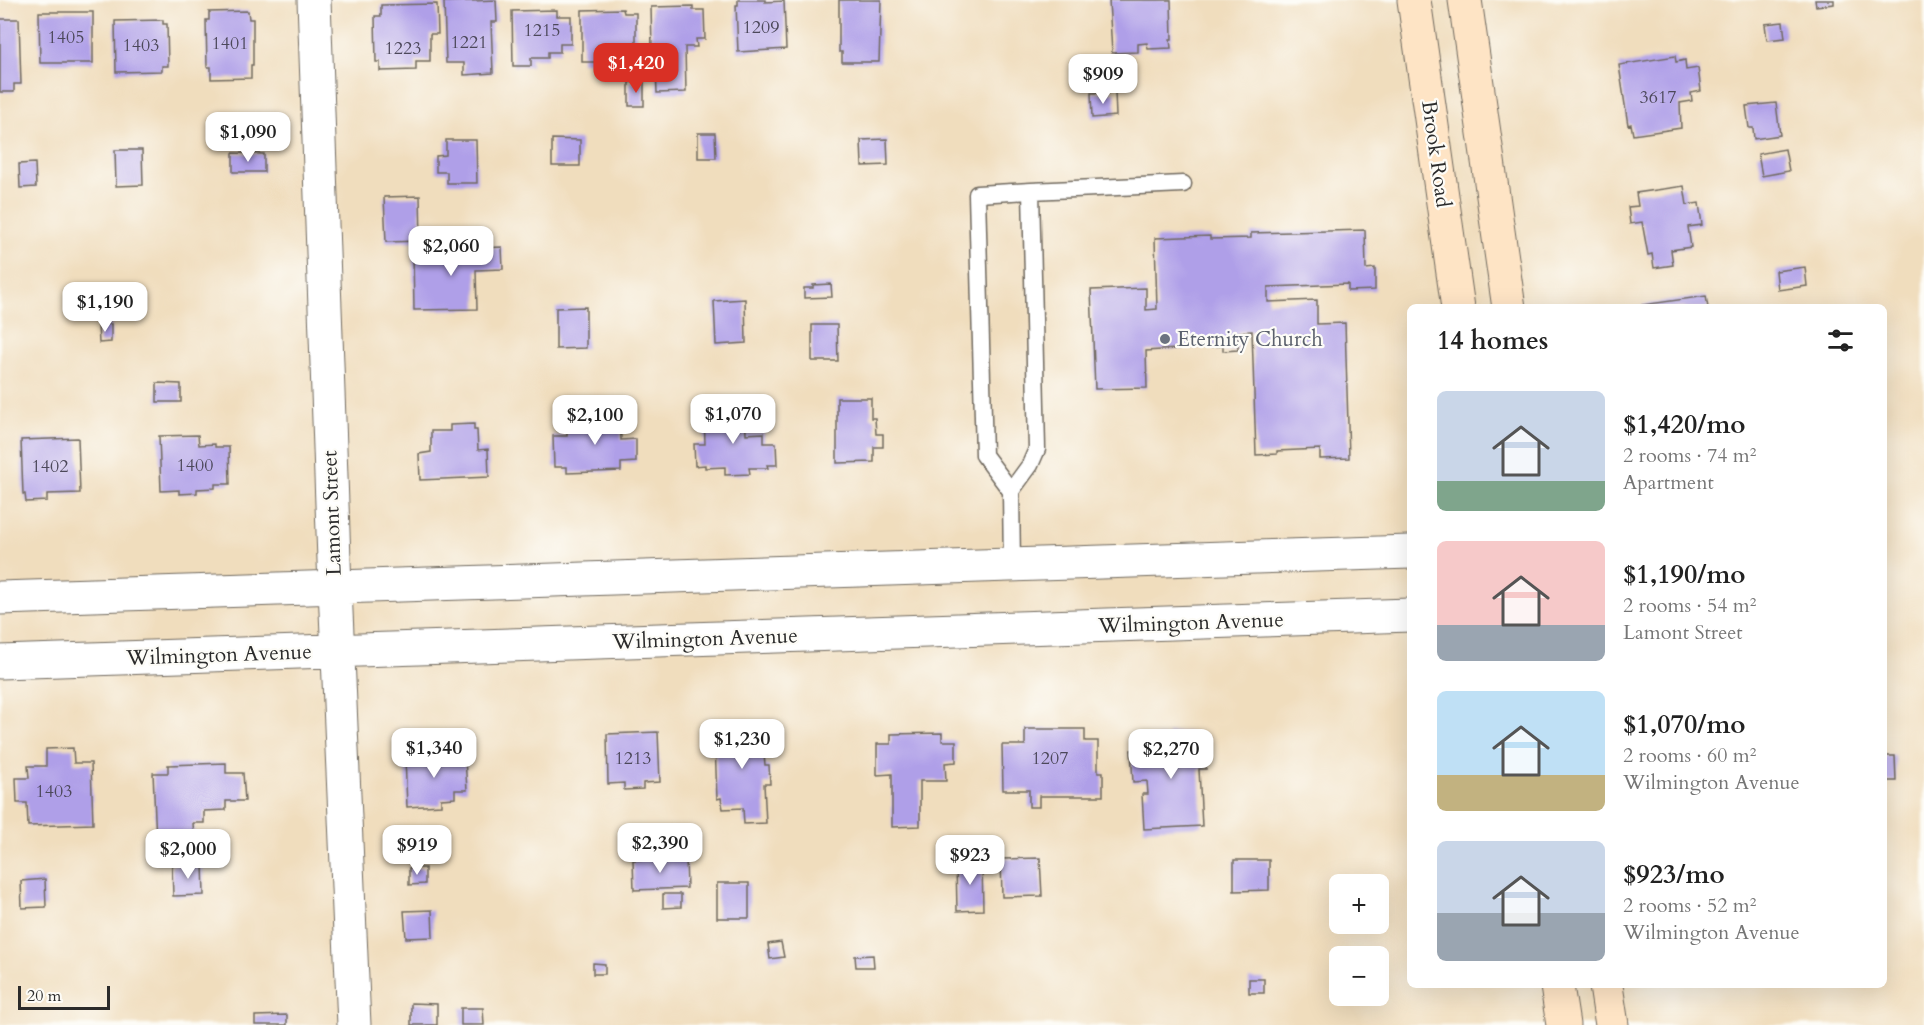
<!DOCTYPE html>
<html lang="en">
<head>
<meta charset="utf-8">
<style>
	body { margin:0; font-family:Cardo,serif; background:#f2f2f2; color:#222; height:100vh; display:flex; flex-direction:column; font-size:22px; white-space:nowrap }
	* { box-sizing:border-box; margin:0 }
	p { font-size:20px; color:#767676 }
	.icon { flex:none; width:33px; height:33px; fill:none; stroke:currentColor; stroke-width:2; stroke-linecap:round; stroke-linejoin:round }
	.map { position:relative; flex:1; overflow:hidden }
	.sheet { position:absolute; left:1407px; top:304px; width:480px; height:684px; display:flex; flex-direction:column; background:#fff; border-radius:9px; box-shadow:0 6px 24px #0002 }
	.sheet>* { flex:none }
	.fabs { position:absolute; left:1329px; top:874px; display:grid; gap:12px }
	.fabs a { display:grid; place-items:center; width:60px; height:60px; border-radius:9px; background:#fff; box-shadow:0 6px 24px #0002; font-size:30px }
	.scale { position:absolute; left:18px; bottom:15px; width:92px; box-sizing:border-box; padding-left:6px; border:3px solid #2b2b2b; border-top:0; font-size:16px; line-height:21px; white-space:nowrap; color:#2b2b2b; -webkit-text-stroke:4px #fdfcf7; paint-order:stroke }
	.price { position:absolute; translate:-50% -51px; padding:0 14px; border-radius:12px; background:#fff; color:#222; font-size:20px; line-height:39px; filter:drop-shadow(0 2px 3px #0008) }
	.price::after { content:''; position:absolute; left:50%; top:36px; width:18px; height:14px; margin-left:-9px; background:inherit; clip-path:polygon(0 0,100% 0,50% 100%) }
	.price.current { background:#d93025; color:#fff }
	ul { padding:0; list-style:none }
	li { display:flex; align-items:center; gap:18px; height:150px; padding:0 30px }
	li span { display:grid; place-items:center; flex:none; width:168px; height:120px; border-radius:9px; color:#555 }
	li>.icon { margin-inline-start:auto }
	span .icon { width:72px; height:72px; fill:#fffc; stroke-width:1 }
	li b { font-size:26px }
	h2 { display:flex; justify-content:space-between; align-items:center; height:72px; padding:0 30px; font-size:26px }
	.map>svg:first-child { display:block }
	.building { fill:#af9fe8 }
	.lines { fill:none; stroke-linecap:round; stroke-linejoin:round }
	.lane-casing { stroke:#70695e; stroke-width:19 }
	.street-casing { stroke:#70695e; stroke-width:35 }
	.secondary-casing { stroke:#70695e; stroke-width:35 }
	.lane { stroke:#fff; stroke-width:16 }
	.street { stroke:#fff; stroke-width:33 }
	.secondary { stroke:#fee4c5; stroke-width:33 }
	.worship-dot { fill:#6b7280; stroke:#fdfcf7; stroke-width:2 }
	.labels { text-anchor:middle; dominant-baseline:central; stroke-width:4.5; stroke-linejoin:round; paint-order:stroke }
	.number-label { font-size:18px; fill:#4c485a }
	.street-label { font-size:21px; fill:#2b2b2b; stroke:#fdfcf7 }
	.worship-label { font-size:21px; fill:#5b616d; stroke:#fdfcf7; text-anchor:start }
</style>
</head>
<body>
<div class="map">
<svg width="1924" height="1025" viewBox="0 0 1924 1025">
	<rect width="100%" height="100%" fill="#fdfcf7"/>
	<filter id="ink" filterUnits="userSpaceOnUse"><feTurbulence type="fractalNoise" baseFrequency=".0167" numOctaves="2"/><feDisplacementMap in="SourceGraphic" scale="12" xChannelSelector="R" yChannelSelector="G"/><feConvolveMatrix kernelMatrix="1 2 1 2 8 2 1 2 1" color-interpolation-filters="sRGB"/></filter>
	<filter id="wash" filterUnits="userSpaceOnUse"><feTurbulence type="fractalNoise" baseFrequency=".008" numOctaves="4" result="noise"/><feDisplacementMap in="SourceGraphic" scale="24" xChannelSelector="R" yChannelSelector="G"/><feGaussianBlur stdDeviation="1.35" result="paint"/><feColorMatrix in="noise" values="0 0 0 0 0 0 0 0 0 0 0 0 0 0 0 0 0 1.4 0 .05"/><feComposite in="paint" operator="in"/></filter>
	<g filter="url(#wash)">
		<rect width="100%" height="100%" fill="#f0ddbd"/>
		<g id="blocks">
			<!-- building -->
			<path class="building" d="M496,0L497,22H491L493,73L464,75V63H446L444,2Z
				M738,0H765V2L784,1L786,49L738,52L736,5H738Z
				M839,0H881L879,62H842V52H839Z
				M1109,0H1171L1172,39H1170L1171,48L1148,49L1147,43L1138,44V52L1112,53Z
				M1815,0H1834V4L1816,6Z
				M437,4L438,34H430V61H416V70L380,71V62H376L375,16H381V5Z
				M693,6V10H704L705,39H696L697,47H685L686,92L657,93L655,48H652L651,7Z
				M623,9L624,13H636V44L598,45V62H582V10Z
				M557,10V16H571V44H560V52H548V58H531V66H513L512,11Z
				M248,11L249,19H253V65H251V78L211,79V67H207L206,20H209V12Z
				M39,12H93V63H40Z
				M0,19H19L21,84H14V92H0Z
				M163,20V24H167L168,66H162V71L116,72L115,21Z
				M1783,22L1785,38L1767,40L1765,24Z
				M1675,56L1676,62L1685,60L1686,70L1698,68L1701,91L1691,93L1692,101L1680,103L1681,128L1633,135L1631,124L1628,125L1619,65Z
				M629,82H644V106H629Z
				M1115,92L1116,116L1092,118L1091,93Z
				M1776,103L1780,135L1754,139L1753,128H1749L1746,106Z
				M698,133H715L716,158H698Z
				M552,139L580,140V166H552Z
				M887,139L888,165L862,166L861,140Z
				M446,140H476L477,183H447V172H436V156L446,155Z
				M1785,149L1789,171L1762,176L1758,154Z
				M115,150H142L143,185L116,186Z
				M233,153L264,154V172H233Z
				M35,163L36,187L20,188L19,164Z
				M1684,186L1687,205L1699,203L1702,225L1688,227L1691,247L1671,250L1673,265L1654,268L1652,254L1648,255L1642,222L1630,224L1628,207L1638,206L1636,193Z
				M420,196L421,241L386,242L384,197Z
				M1365,230L1366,269L1375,268V290L1348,291V284L1268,287V302L1317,300V324L1345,323L1349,458L1320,459V449L1277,451V454L1256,455L1252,331L1238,332V350L1223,351V346L1146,351L1147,388L1095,389L1091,290L1146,288V310L1157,309L1155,238L1210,236V239L1251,238V233Z
				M502,247L503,269L476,270L477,309L414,310L413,251Z
				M1805,267L1807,286L1778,290L1776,271Z
				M831,284L832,297L804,298V288H813V285Z
				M1706,296L1708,308H1643L1642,305Z
				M745,299L746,343L716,345L714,301Z
				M586,307V348L556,349V308Z
				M111,324V342L99,343L98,325Z
				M812,325H837L838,361H812Z
				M157,383L181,384V402H157Z
				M837,398H871V418H875L876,434H883V447H874V462L837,463Z
				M620,408L621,440L636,439V462L621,463V471L567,473V467H554L553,436H567V431L591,430V409Z
				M745,412L746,434L764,433V443H776L777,465H767L768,468H749L750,474L725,475V467L705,468V465L695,466L694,444H705L704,413Z
				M474,424V430H477L478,450L488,449L489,477L420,480L419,454L431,452V431H450V425Z
				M198,435L199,445L215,444V447H229L230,484H215V488L197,489V493L179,494V490L161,491L159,436Z
				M78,438L80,493L47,494V501L26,502L25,494H23L21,440Z
				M761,723L765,765H769L770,784H764L766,823L744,824L743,808L723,809L721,798L717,799L715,743L718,742L717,725Z
				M1025,729H1085V741H1098V772H1103V796H1039V807H1029V790H1003L1002,745H1025Z
				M658,732L660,782L643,783V789L624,790V783L608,784L607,734Z
				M1189,732V736H1206V769H1199L1202,826L1144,829L1142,794H1148L1147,781L1133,782L1131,750L1152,749L1151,737H1169L1168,733Z
				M942,733V741H956V762L945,763L946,781H920V826L892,827V774L877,775V744H891V734Z
				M73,748L74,763H91L93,824L28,826L27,803H17L16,778H29L28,766H46V749Z
				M453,753V759H465L467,790H455V798L441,799V805L407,807L405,756Z
				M1884,756H1895L1896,781H1884Z
				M226,763V773H243L245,801H226V810L204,811V823H193L194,838L156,840L153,773H168V765Z
				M686,858L687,888L634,890L633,860Z
				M1040,858L1042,896L1002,897L1001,859Z
				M1234,860H1269V890L1234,891Z
				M982,862L983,910L957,911L956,863Z
				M203,864L204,895L173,896L172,865Z
				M409,868H425V884L409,885Z
				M45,879L46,907L22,908L21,881Z
				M717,883H749V918H717Z
				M663,894H681V907L663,908Z
				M432,910L433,937L406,938L404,911Z
				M781,942L784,957L770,959L768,944Z
				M873,955L874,967H856L855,956Z
				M593,963L605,964V974H593Z
				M1249,979H1264V993H1249Z
				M411,1003L437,1004V1025H411Z
				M461,1008H483L484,1025H461Z
				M287,1015V1025H255V1016Z"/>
		</g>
	</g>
	<g filter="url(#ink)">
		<use href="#blocks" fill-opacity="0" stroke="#70695e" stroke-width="1.5"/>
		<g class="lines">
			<!-- lane casing -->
			<g class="lane-casing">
				<path id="lane" d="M1031,191L1183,184
					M1011,491L984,455L977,194L1031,191L1037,449L1030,465L1011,491L1012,566"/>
			</g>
			<!-- street casing -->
			<g class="street-casing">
				<path id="street" d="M314,0L335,588L354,1025
					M0,598L1410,552
					M0,662L1410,615"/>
			</g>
			<!-- secondary casing -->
			<g class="secondary-casing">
				<path id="secondary" d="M1414,0L1458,308
					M1465,0L1509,308
					M1557,986L1563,1025
					M1606,986L1612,1025"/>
			</g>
			<!-- lane -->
			<use href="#lane" class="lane"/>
			<!-- street -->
			<use href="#street" class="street"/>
			<!-- secondary -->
			<use href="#secondary" class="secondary"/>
		</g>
	</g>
	<!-- markers -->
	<circle class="worship-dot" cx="1165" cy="339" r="6"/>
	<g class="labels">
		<!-- number labels -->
		<g class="number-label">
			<text x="761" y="27">1209</text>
			<text x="542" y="30">1215</text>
			<text x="66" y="37">1405</text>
			<text x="469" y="42">1221</text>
			<text x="230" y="43">1401</text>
			<text x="141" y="45">1403</text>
			<text x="403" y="48">1223</text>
			<text x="1658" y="97">3617</text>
			<text x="195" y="465">1400</text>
			<text x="50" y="466">1402</text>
			<text x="633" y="758">1213</text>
			<text x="1050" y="758">1207</text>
			<text x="54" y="791">1403</text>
		</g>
		<!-- street labels -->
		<g class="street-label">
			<text transform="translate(1436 154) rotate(82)">Brook Road</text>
			<text transform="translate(332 513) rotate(-92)">Lamont Street</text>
			<text transform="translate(1191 623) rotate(-2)">Wilmington Avenue</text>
			<text transform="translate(705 639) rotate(-2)">Wilmington Avenue</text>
			<text transform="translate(219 655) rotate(-2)">Wilmington Avenue</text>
		</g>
		<!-- worship labels -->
		<g class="worship-label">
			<text x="1177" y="339">Eternity Church</text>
		</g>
	</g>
</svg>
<div class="fabs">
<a>+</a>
<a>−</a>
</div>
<div class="scale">20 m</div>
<b class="price current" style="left:636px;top:94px">$1,420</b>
<b class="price" style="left:1103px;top:105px">$909</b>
<b class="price" style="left:248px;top:163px">$1,090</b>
<b class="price" style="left:451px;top:277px">$2,060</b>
<b class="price" style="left:105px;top:333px">$1,190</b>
<b class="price" style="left:733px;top:445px">$1,070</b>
<b class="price" style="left:595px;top:446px">$2,100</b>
<b class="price" style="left:742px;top:770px">$1,230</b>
<b class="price" style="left:434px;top:779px">$1,340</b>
<b class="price" style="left:1171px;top:780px">$2,270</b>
<b class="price" style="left:660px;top:874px">$2,390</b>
<b class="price" style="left:417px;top:876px">$919</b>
<b class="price" style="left:188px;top:880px">$2,000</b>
<b class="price" style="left:970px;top:886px">$923</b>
<section class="sheet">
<h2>14 homes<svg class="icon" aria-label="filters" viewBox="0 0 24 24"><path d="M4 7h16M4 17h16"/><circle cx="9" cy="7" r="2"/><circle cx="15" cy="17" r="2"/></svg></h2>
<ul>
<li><span style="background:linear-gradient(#c9d6e8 75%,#7fa58c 0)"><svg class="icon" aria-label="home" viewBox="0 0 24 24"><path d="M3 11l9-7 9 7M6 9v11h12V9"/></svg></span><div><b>$1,420/mo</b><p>2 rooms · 74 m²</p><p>Apartment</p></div></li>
<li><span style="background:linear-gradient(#f6c9c9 70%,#9aa5b1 0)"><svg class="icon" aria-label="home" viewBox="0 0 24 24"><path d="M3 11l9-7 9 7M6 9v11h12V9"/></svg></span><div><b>$1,190/mo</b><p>2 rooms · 54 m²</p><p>Lamont Street</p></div></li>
<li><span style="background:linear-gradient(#bfe0f5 70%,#c2b280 0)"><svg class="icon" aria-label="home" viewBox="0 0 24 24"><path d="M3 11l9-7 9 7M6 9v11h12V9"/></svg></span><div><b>$1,070/mo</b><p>2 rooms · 60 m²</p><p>Wilmington Avenue</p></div></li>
<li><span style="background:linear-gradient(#c9d6e8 60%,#9aa5b1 0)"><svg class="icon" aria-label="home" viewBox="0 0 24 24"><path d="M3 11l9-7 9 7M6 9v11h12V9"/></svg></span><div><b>$923/mo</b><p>2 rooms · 52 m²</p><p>Wilmington Avenue</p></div></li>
</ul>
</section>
</div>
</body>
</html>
